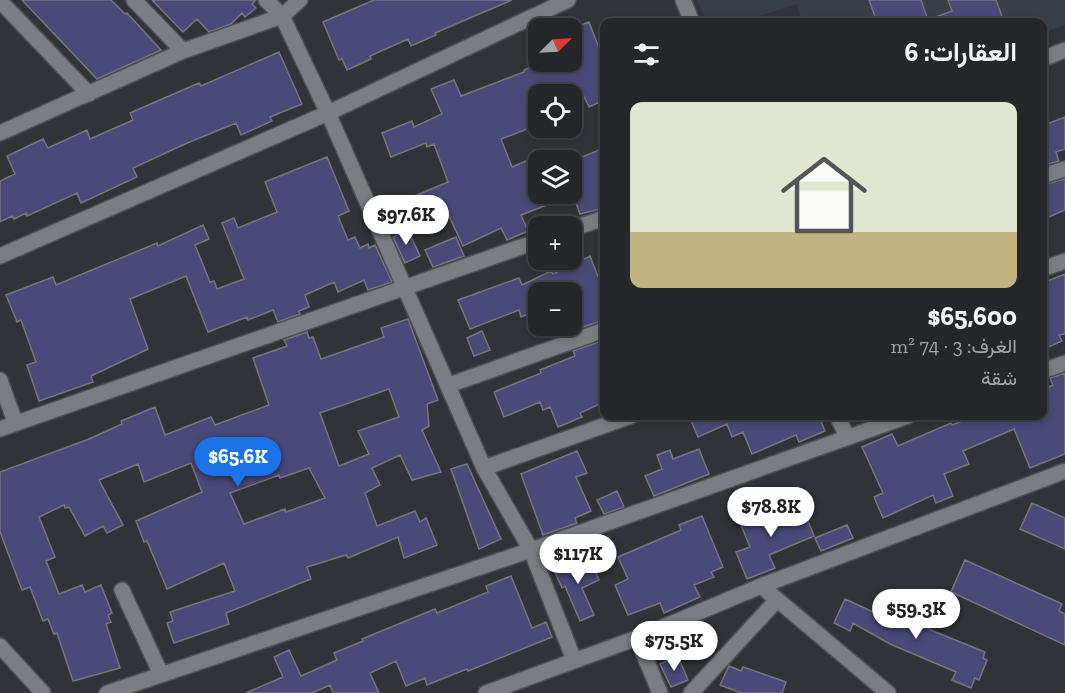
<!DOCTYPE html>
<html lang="ar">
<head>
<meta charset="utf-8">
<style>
	body { margin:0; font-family:"Zilla Slab",Vazirmatn,serif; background:#313236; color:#f1f3f6; direction:rtl; height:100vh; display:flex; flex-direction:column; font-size:22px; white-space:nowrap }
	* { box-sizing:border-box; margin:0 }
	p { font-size:20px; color:#a3a5a8 }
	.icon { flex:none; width:33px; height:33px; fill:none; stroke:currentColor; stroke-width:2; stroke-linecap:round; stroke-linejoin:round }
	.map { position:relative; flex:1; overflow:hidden; direction:ltr }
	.sheet { position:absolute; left:600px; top:18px; width:447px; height:402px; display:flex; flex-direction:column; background:#25262a; border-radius:12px; box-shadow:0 3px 9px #0003,0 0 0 2px #424347; direction:rtl }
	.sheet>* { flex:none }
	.needle { width:39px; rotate:66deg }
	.tools { position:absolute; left:528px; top:18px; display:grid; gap:12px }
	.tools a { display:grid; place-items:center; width:54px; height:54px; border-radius:12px; background:#25262a; box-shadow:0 3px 9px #0003,0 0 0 2px #424347; font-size:30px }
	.price { position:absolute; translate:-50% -51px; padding:0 14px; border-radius:21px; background:#fff; color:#222; font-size:20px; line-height:39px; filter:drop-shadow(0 2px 3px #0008) }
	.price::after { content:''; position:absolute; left:50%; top:36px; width:18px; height:14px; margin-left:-9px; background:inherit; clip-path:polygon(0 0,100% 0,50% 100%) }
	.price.selected { background:#1a73e8; color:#fff }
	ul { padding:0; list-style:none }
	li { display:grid; align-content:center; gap:12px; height:318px; padding:0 30px }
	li+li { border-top:2px solid #424347 }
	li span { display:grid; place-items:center; height:186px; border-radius:12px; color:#555 }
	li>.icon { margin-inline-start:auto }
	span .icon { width:108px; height:108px; fill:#fffc; stroke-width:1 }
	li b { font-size:26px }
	h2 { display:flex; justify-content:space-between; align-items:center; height:72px; padding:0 30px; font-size:26px }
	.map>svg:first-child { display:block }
	.built { fill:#393e47 }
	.building { fill:#4a4979; stroke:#77777d; stroke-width:1.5; fill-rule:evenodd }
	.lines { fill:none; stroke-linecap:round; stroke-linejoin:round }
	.street-casing { stroke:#4d4f53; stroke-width:18 }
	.street { stroke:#7b7d82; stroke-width:15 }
</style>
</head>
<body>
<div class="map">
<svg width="1065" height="693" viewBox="0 0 1065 693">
	<rect width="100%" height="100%" fill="#313338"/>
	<!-- built -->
	<path class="built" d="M697,0H1065V25L1043,33L1042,22H803L796,4L741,22H706Z"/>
	<!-- building -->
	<path class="building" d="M22,0H111L125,14L127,13L161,50L97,79Z
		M152,0H256L252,4L256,8L245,17L242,13L231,24L209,32L197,19L183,32Z
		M374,0H512L435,33L436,35L411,46L408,39L370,56L371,59L347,70L342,59L339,60L323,22Z
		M869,0H921L928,20L952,11L948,0H996L1004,22H877Z
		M589,22L604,61V100L589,107L582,92L576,94H538V125L501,139L512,167L538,156V194H572V190L579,187L572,169V161L604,148V208L580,214L573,195L521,215L528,231L507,240L501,228L463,246L447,212L416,225L405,200L448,182L434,144L427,147L426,143L391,157L382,133L412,121L414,127L442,114L431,89L454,80L461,96L524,72V70L533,66L531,62H548L551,70L582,58L580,53L583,52L573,28Z
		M279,52L302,104L270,117L272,121L241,135L236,123L185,144L133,168L137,177L81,203L77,193L27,216L26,213L14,219L12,216L0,222V181L15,174L7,156L43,139L48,148L87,130L90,139L133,120L130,113L199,83L201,86Z
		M1065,117V149L1056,152L1059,161L1042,166V121L1044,125Z
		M327,157L349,211L338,216L348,240L355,237L360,248L368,244L369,248L375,245L392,282L368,290L364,280L338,292L334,282L305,295L309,307L299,311L300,314L278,322L273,310L248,320L247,317L208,332L186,276L130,299L148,349L91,376L93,382L39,401L27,365L36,362L21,320L17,322L6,295L53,277L56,285L157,243L158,246L203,225L209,239L195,245L210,282L214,281L217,289L244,279L222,223L234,218L238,228L277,212L265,182Z
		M1065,179V210L1042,220V185Z
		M408,230L420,256L405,263L393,237Z
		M456,237L464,256L433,267L425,250Z
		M590,256L599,279L604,277V320L566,333L563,326H572V292H538V296L529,300L534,312L521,317L519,310L470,329L458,300L519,278L522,285L551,271L553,274Z
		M1065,274V334L1059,335L1062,341L1042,350V283Z
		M408,319L438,400L427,404L429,426L422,430L441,472L412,480L400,455L372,468L380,485L365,493L377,526L415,511L420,522L426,518L437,545L404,558L398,537L348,558L346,555L307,567L311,579L226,613L229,624L174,643L167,623L173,621L170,612L235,591L224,563L167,589L147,541L144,542L136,521L202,492L191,463L144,482L138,464L99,480L123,525L107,533L103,526L85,536L69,507L65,508L64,505L39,517L55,557L46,561L59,594L82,585L85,592L101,585L112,613L108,615L111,622L106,624L120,668L73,681L57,633L54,634L48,619L43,621L30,587L22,590L0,532V472L89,439L122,424L121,421L155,407L165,435L211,417L215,425L269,405L253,358L287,346L284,340L307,332L309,338L313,337L321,359L384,337L381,328ZM389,389L399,417L358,431L369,454L339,466L320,413ZM309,468L325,498L286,512L285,509L244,524L230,493L279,475L280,478Z
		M482,331L490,350L474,356L467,338Z
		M604,340V402L580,413L582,417L558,427L550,407L543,410L540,402L504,417L494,392L541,373L540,370L575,356L573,351Z
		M1065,373V454L1030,468L1014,429L963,451L969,464L944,474L953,496L936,503L933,495L883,518L874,497L883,493L862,447L892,434L898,446L951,423L952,425L975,416H1042V390L1053,385L1050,378Z
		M689,416H819L825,431L799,442L796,435L752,454L743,432L732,437L727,424L698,437Z
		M699,449L709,474L654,496L645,476L662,469L657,455L670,450L673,459Z
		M577,451L587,473L576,477L591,511L575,518L577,523L543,535L521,474Z
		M467,464L501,539L479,549L451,469Z
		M617,491L624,507L604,514L597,500Z
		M1032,503L1065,518V549L1020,529Z
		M794,504L801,521L807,518L814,536L769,555L775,568L747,579L736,552L750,547L739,520L763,510L765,516Z
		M702,516L723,567L711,572L714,577L694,585L700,597L664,613L660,603L628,615L615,585L628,579L618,557L681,530L679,525Z
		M847,525L853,538L821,551L815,538Z
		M590,559L599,580L582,588L594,615L580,621L565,586L562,588L553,568L567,562L569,568Z
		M965,560L1062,604L1059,611L1065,614V645L951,592Z
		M511,576L532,628L546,622L552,637L468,671L467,669L427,685L425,678L406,686L396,661L370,673L379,693H333L330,685L312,693H246L283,677L274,657L289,650L301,676L337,660L334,653L363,641L362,639L435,609L437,613L488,592L486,586Z
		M845,599L873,612L878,602L910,621L911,619L933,631L985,652L983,658L987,660L979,680L975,678L971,688L952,680L956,672L890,644L853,623L850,631L834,623Z
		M678,656L688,680L671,687L660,664Z
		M729,666L741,671L743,667L786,682L782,693H741L720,685Z"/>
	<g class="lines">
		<!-- street casing -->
		<g class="street-casing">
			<path id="street" d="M134,0L183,51
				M266,0L282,16L328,113L484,468L531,550L574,660
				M683,0L692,22
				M0,1L89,94
				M1042,59L1065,50
				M0,133L183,51L282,16L300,0
				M1042,176L1065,169
				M572,229L604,218
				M0,256L328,113L568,0
				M1042,269L1065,261
				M1042,371L1065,363
				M0,380L15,422
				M449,385L604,330
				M837,416L847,436
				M0,429L538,241
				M484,468L631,416
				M761,586L888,693
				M122,590L161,674
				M637,638L660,693
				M0,646L43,693
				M107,693L531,550L908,416
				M486,693L637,638L761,586L1065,471
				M691,693L777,600"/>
		</g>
		<!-- street -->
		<use href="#street" class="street"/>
	</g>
</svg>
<div class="tools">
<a><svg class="needle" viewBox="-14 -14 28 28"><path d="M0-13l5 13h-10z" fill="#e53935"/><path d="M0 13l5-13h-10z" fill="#a3a5a8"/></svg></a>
<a><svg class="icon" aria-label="locate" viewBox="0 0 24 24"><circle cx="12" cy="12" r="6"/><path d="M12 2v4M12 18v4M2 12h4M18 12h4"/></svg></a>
<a><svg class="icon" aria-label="layers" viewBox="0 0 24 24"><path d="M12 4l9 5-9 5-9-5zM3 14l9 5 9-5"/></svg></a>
<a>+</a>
<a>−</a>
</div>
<b class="price" style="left:406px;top:246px">$97.6K</b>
<b class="price selected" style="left:238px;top:488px">$65.6K</b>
<b class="price" style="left:771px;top:538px">$78.8K</b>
<b class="price" style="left:578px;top:585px">$117K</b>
<b class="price" style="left:916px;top:640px">$59.3K</b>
<b class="price" style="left:674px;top:672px">$75.5K</b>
<section class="sheet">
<h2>العقارات: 6<svg class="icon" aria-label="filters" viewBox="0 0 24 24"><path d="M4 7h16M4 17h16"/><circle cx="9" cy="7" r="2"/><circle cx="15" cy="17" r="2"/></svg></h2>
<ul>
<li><span style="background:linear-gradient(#dfe7d0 70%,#c2b280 0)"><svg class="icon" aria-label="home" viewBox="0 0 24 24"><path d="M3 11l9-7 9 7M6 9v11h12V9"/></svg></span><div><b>$65,600</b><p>الغرف: 3 · 74 m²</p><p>شقة</p></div></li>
</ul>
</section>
</div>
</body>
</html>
